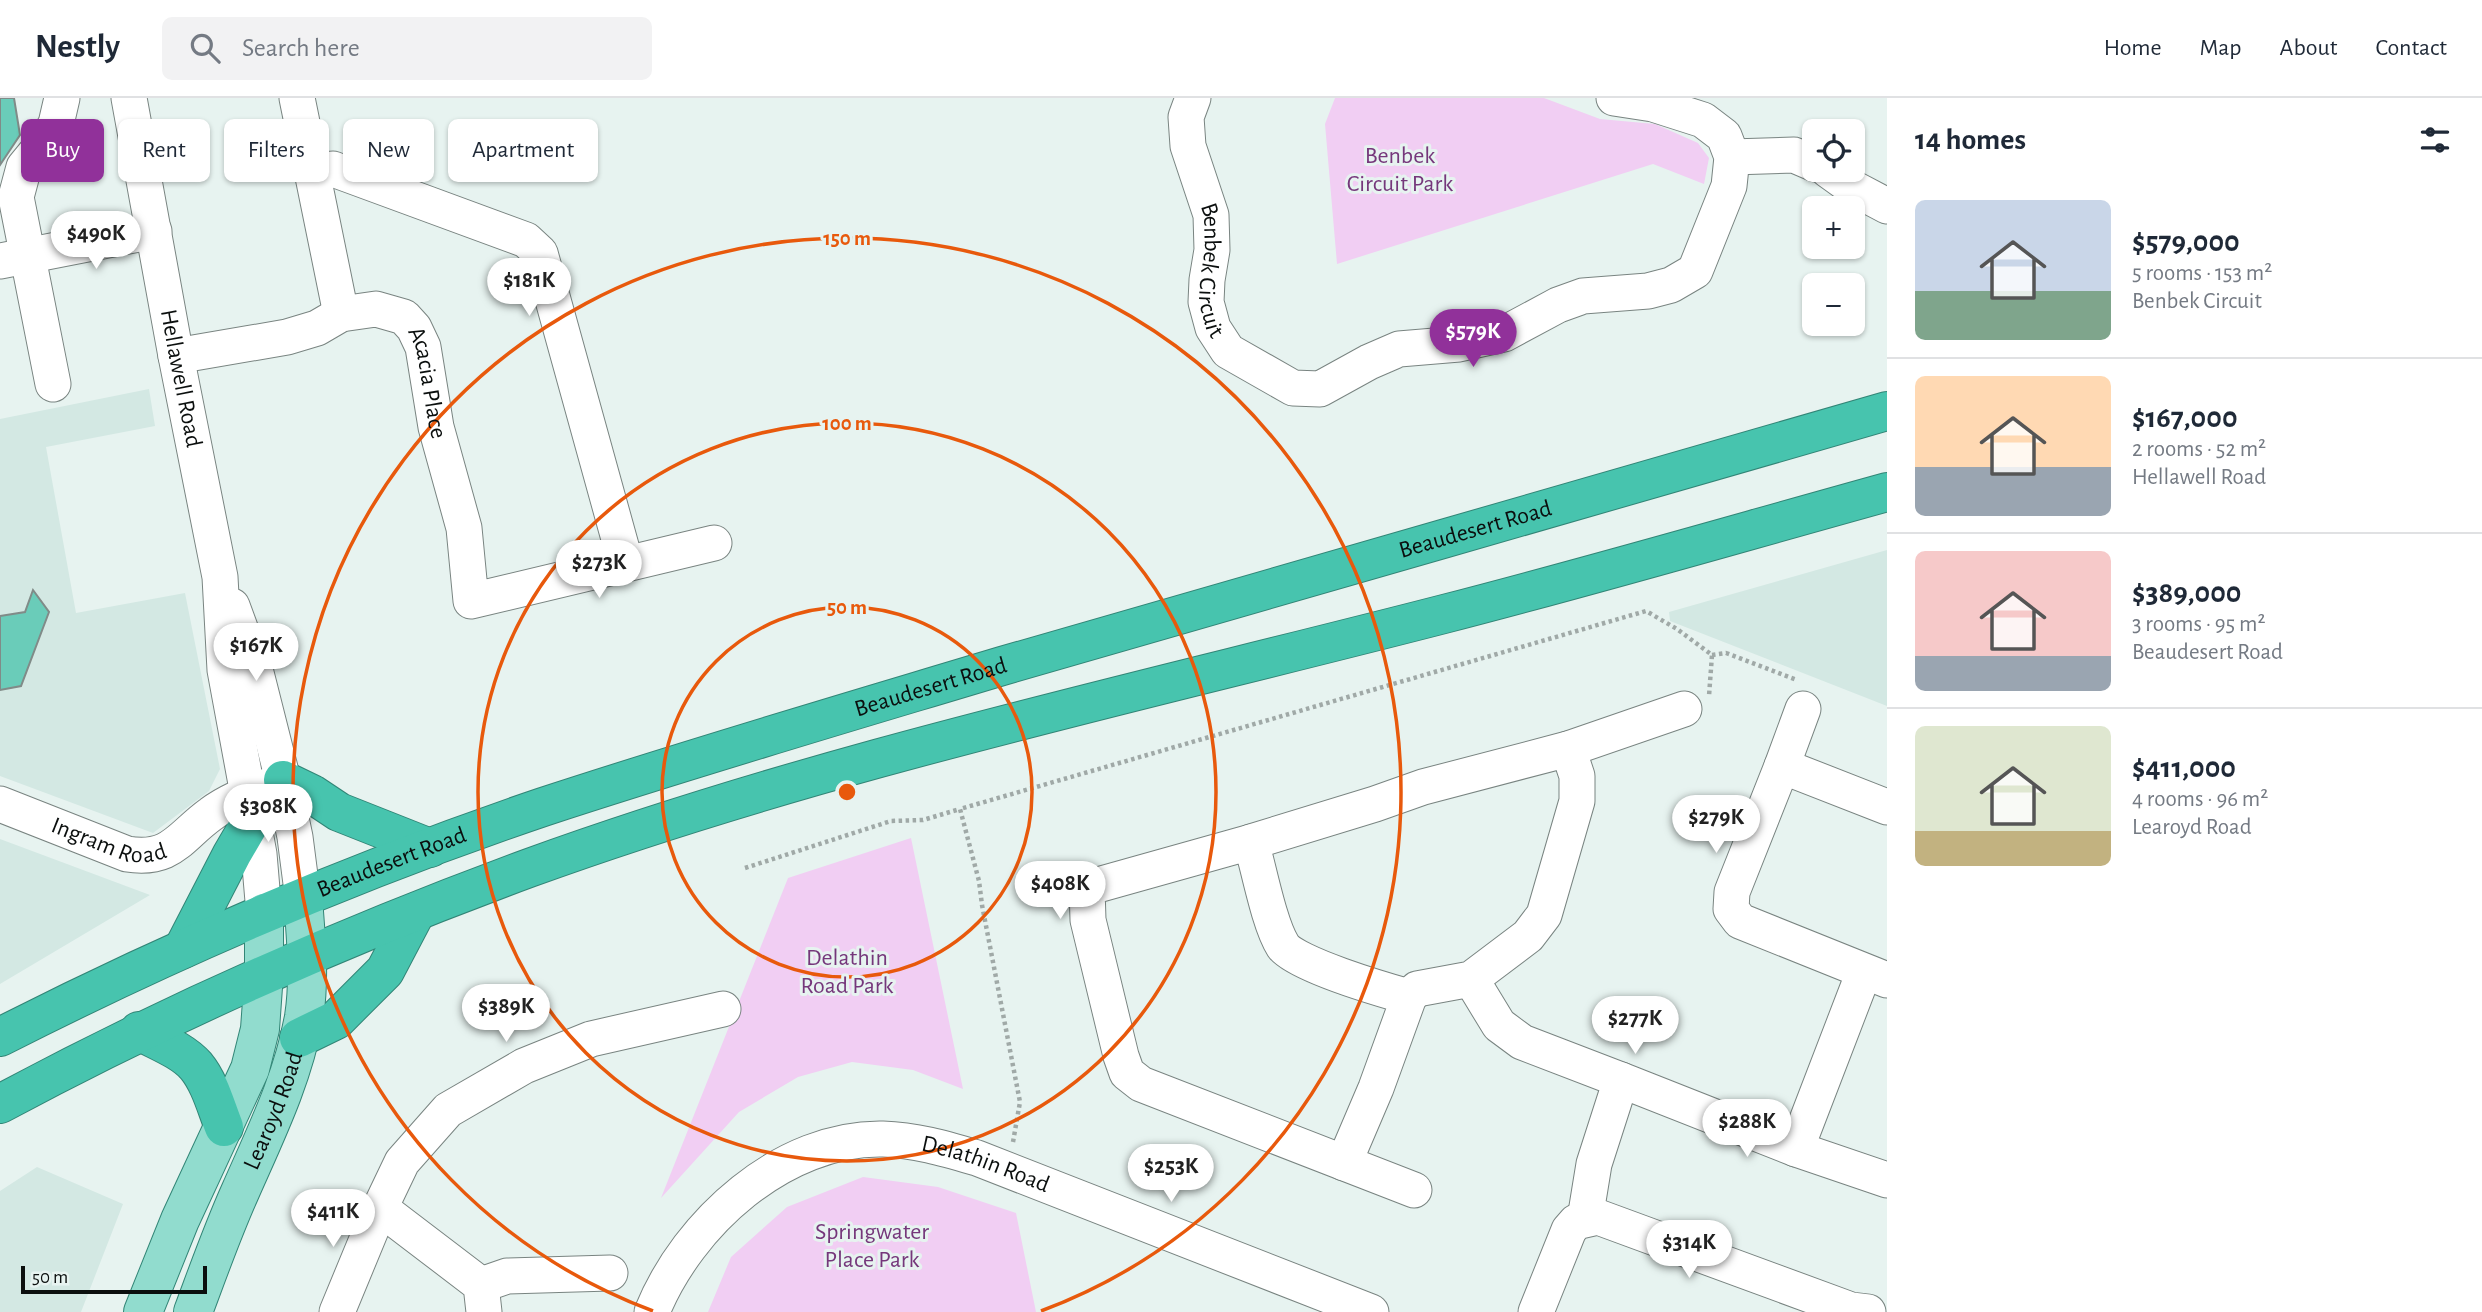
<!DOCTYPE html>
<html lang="en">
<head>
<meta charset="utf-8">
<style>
	body { margin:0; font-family:"Alegreya Sans",sans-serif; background:#f2f2f3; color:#1f2937; height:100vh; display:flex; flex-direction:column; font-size:26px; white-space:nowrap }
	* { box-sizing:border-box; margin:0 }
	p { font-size:23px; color:#747a83 }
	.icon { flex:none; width:38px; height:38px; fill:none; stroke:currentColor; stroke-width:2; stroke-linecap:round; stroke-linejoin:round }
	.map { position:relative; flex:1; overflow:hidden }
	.panel { display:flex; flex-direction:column; background:#fff; width:595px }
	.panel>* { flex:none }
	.guide { position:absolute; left:21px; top:21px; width:665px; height:63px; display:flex; gap:14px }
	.tools { position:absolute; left:1802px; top:21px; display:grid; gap:14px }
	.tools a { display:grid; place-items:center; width:63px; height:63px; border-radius:10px; background:#fff; box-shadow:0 2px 5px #0004; font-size:35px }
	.scale { position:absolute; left:21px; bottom:18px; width:186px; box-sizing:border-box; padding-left:7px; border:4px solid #0b0f0e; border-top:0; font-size:19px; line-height:24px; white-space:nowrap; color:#0b0f0e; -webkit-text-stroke:5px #e7f3f0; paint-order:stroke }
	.price { position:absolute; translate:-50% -60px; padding:0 16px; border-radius:24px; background:#fff; color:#222; font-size:23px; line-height:46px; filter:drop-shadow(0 2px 4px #0008) }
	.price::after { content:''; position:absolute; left:50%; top:42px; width:21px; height:16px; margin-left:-10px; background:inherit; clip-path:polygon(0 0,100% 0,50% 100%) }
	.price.on { background:#91319a; color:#fff }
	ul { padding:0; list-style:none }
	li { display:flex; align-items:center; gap:21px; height:175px; padding:0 28px }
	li+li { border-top:2px solid #e0e1e3 }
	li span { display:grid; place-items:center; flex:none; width:196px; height:140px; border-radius:10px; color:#555 }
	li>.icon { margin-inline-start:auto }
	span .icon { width:84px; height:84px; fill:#fffc; stroke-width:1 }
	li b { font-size:30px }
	h2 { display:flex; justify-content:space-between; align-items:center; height:84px; padding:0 28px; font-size:30px }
	.pill { padding:0 24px; border-radius:10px; background:#fff; box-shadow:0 2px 5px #0004; font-size:24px; line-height:63px }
	.pill.on { background:#91319a; color:#fff }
	header { display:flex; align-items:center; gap:42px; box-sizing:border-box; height:98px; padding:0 35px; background:#fff; border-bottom:2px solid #e0e1e3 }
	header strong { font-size:33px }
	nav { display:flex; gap:38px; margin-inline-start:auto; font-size:24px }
	.search { width:490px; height:63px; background:#f2f2f3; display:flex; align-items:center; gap:18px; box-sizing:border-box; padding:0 24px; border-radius:10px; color:#747a83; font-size:26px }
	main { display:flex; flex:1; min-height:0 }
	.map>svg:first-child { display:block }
	.built { fill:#d3e8e3 }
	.green { fill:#f1cef3 }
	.building { fill:#6accb9; stroke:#808b88; stroke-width:2 }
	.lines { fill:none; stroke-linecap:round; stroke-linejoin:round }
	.minor-casing { stroke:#798481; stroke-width:37 }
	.major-casing { stroke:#328576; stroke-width:40 }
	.highway-casing { stroke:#328576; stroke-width:40 }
	.path { stroke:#a0a9a7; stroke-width:4.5; stroke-dasharray:3.5 3.5; stroke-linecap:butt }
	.minor { stroke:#fff; stroke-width:35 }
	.major { stroke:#91dcce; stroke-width:38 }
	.highway { stroke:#47c4ae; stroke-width:38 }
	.ring { fill:none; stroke:#e8590c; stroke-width:3.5 }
	.labels { text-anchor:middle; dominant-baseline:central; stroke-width:6; stroke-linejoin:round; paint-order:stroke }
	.park-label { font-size:24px; fill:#75377b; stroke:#e7f3f0 }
	.street-label { font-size:24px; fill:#0b0f0e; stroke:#e7f3f0 }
	.centre { fill:#e8590c; stroke:#e7f3f0; stroke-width:3.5 }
	.ring-label { font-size:21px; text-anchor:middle; font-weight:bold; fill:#e8590c; stroke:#e7f3f0; stroke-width:6; stroke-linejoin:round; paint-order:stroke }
</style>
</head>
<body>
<header>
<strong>Nestly</strong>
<div class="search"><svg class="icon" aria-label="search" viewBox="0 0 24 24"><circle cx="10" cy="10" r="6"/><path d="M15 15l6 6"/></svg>Search here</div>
<nav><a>Home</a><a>Map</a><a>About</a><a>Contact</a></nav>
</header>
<main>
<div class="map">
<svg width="1887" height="1214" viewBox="0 0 1887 1214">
	<rect width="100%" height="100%" fill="#e7f3f0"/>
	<!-- built -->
	<path class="built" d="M149,291L155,328L46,349L76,515L185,495L220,671L209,693L153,735L0,678V321Z
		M1887,452V608L1670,523L1669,514Z
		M0,741L150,797L0,886Z
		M37,1069L123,1106L81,1214H0V1093Z"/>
	<!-- green -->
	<path class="green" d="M1335,0H1544L1600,21L1655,26L1698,45L1709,60L1704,86L1653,66L1337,166L1325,26Z
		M911,740L963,991L913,972L852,964L798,979L739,1014L661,1100L788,780Z
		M863,1079L938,1089L1016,1115L1036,1214H708L731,1159L787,1109Z"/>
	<!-- building -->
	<path class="building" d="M0,0H14L20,37L0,67Z
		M33,492L49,514L21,588L0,592V518L25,514Z"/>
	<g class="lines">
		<!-- minor casing -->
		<g class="minor-casing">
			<g id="minor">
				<path id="s1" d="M129,0L176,258L220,479L225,572L259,756L264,815"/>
				<path d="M297,0L341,216"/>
				<path id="s2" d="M1193,0L1186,19L1188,48L1211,117L1212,152L1207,182L1206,204L1213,230L1228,253L1293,290L1320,291L1369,264L1399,251L1459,246L1504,236L1558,207L1583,198L1648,193L1671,187L1695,173L1729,88L1732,59L1724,38L1703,22L1653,6L1614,0"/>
				<path d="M1732,59L1794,57L1815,66"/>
				<path d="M1828,72L1853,90L1887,108"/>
				<path d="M312,75L333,71L526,142L540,155L626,466"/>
				<path d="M0,163L154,133"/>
				<path id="s3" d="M176,258L287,239L317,230L341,216L376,211L404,219L414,230L423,249L436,329L464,430L471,503L714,445"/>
				<path d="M53,286L16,99L24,69L47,41L56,26L62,0"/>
				<path d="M232,508L255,571L283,682L295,739L303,801"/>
				<path d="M1782,668L1803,611"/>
				<path id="s4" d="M0,706L127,756C172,763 179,739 211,716C228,703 250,695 270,687"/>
				<path d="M1887,709L1782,668L1732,794L1731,811L1740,823L1887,882"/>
				<path d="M1251,744L1375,706L1423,689L1568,651L1684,611"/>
				<path d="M1471,881L1499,927L1522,944L1621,982L1594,1066L1585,1121"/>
				<path d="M1409,899C1384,892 1295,866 1283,848C1269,826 1259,771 1251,744L1087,790L1088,822L1121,958L1127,975L1141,986L1414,1092"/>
				<path d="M1621,982L1796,1051L1887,1082"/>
				<path d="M1796,1051L1864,874"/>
				<path d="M1344,1065L1376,990L1409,899L1417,891L1471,881L1528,838L1544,817L1577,703V678L1568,651"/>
				<path d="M380,1110L481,1187L484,1214"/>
				<path d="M481,1187L507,1178L610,1175"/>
				<path d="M337,1214L380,1110L402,1064L448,1012L524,968L591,941L723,911"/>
				<path id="s5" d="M652,1214C688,1125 783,1039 883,1041C916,1042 946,1051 977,1060L1371,1214"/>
				<path d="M1536,1214L1569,1132L1576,1124L1598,1119L1851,1212L1868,1214"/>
			</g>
		</g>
		<!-- major casing -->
		<g class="major-casing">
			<g id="major">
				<path d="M143,1214L180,1122L250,971L260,931L264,875V815"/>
				<path id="s6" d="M193,1214C208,1174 222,1134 240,1094C265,1037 293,981 304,919C310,880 306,840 303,801"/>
			</g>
		</g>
		<!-- highway casing -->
		<g class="highway-casing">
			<g id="highway">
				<path d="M283,682L312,696L339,714L430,750"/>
				<path d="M183,851L232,756L253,720"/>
				<path d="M139,933C157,943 182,952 196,968C210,985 216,1009 224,1029"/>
				<path id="s7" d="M0,939C175,850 357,772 543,709C695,659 849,614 1002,568C1297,482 1592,399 1887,313"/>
				<path d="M299,940L336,922L385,873L416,814"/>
				<path d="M0,1006C171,914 347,837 529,770C827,662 1138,595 1444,516C1592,478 1739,435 1887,394"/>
			</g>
		</g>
		<!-- path -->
		<path class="path" d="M1712,557L1726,555L1797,582
			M745,770L891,723L923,722L960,711
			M1013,1044L1020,1004L982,807L979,783L960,711L1646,513L1677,531L1712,557L1709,598"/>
		<!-- minor -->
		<use href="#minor" class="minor"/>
		<!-- major -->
		<use href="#major" class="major"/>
		<!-- highway -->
		<use href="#highway" class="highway"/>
	</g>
	<!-- distance rings -->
	<g class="ring">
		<circle cx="847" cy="694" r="185"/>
		<circle cx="847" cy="694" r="369"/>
		<path d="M653 1213A554 554 0 1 1 1041 1213"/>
	</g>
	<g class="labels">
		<!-- park labels -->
		<g class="park-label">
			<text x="1400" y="58">Benbek<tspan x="1400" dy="28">Circuit Park</tspan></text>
			<text x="847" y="860">Delathin<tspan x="847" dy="28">Road Park</tspan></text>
			<text x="872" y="1134">Springwater<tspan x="872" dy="28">Place Park</tspan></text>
		</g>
		<!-- street labels -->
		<g class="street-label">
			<text stroke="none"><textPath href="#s2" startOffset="178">Benbek Circuit</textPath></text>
			<text stroke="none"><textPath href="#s1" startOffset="285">Hellawell Road</textPath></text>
			<text stroke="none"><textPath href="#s3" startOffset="308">Acacia Place</textPath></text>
			<text stroke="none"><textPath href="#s7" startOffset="1563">Beaudesert Road</textPath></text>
			<text stroke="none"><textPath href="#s7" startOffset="996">Beaudesert Road</textPath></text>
			<text stroke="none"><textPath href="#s4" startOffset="116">Ingram Road</textPath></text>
			<text stroke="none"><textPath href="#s7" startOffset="429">Beaudesert Road</textPath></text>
			<text stroke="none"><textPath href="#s6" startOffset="217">Learoyd Road</textPath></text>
			<text stroke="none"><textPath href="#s5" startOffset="411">Delathin Road</textPath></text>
		</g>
	</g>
	<circle cx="847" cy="694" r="10" class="centre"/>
	<g class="ring-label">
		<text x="847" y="147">150 m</text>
		<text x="847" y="332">100 m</text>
		<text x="847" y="516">50 m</text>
	</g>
</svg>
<div class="tools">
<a><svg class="icon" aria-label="locate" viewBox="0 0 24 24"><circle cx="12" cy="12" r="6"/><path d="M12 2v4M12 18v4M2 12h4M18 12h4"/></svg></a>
<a>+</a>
<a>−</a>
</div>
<div class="scale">50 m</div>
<b class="price" style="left:96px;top:173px">$490K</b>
<b class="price" style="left:529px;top:220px">$181K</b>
<b class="price on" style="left:1473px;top:271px">$579K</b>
<b class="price" style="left:599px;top:502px">$273K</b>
<b class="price" style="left:256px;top:585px">$167K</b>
<b class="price" style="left:268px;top:746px">$308K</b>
<b class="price" style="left:1716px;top:757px">$279K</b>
<b class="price" style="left:1060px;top:823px">$408K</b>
<b class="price" style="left:506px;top:946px">$389K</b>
<b class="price" style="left:1635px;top:958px">$277K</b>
<b class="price" style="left:1747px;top:1061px">$288K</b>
<b class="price" style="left:1171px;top:1106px">$253K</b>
<b class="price" style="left:333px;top:1151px">$411K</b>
<b class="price" style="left:1689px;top:1182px">$314K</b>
<div class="guide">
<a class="pill on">Buy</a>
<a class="pill">Rent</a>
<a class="pill">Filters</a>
<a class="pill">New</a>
<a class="pill">Apartment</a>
</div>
</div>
<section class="panel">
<h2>14 homes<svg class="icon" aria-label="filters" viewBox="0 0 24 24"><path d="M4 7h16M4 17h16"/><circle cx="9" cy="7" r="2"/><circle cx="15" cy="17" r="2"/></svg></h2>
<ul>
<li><span style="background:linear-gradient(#c9d6e8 65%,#7fa58c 0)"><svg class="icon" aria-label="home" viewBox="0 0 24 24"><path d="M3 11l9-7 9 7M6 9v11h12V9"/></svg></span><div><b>$579,000</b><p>5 rooms · 153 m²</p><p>Benbek Circuit</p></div></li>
<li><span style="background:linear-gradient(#ffd9b3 65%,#9aa5b1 0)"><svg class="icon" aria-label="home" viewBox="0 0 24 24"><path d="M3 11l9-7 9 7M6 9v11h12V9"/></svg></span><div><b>$167,000</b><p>2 rooms · 52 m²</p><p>Hellawell Road</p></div></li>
<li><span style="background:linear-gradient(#f6c9c9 75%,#9aa5b1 0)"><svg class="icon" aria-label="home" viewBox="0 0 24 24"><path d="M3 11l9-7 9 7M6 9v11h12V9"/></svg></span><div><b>$389,000</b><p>3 rooms · 95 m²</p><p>Beaudesert Road</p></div></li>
<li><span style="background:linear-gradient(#dfe7d0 75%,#c2b280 0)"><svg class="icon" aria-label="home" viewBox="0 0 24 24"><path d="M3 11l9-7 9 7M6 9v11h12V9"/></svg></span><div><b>$411,000</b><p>4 rooms · 96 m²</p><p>Learoyd Road</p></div></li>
</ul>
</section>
</main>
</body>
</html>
